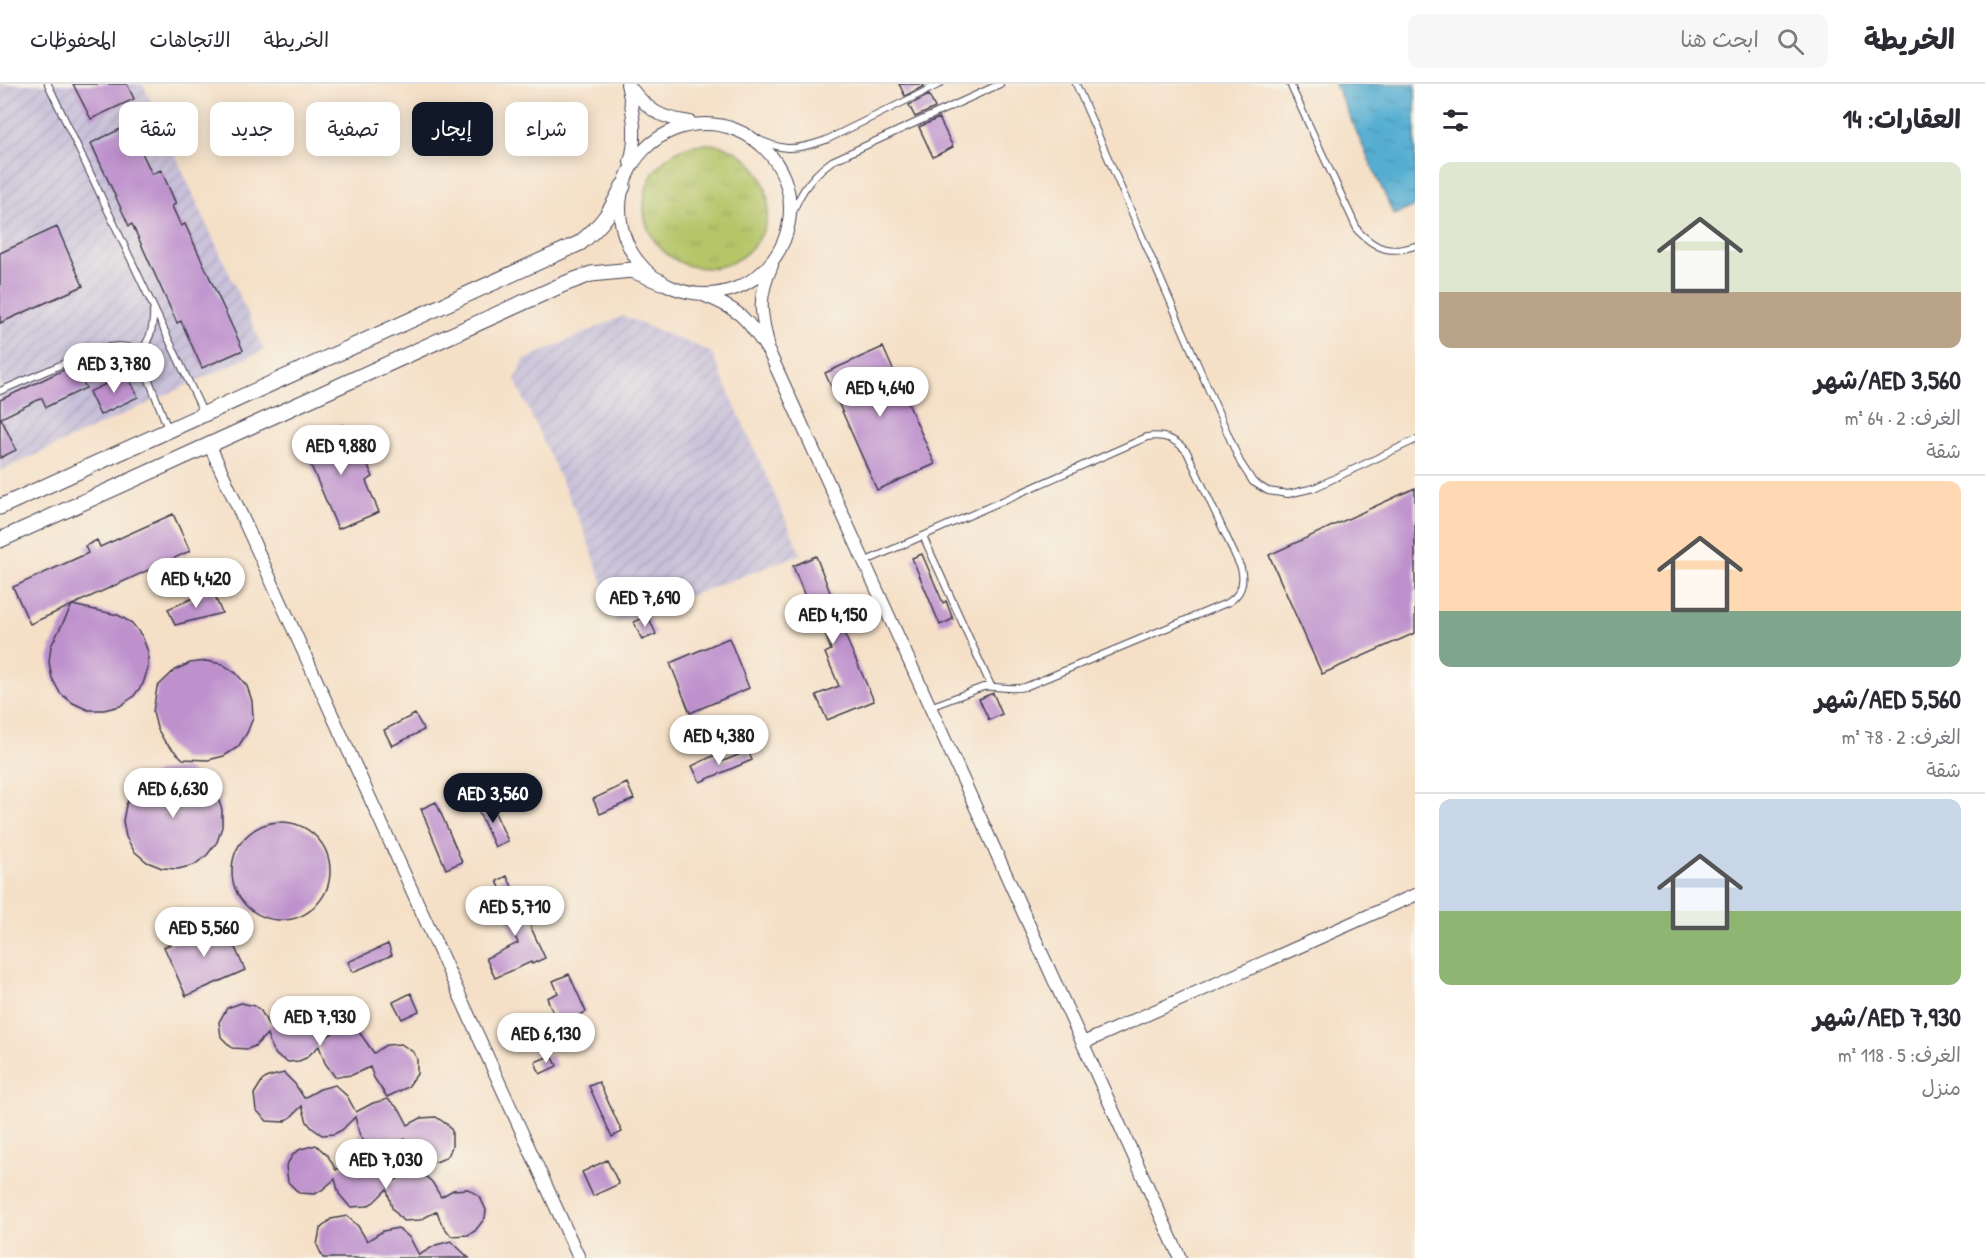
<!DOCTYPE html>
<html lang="ar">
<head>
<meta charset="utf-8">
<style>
	body { margin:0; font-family:"Patrick Hand","Playpen Sans Arabic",sans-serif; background:#f7f7f7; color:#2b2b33; direction:rtl; height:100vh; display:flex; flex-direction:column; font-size:22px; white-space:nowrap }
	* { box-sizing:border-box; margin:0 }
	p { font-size:20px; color:#7c7c81 }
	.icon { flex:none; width:33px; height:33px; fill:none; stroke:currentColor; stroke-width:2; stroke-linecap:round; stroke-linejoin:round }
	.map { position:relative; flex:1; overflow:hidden; direction:ltr }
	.sheet { display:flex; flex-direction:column; background:#fff; width:570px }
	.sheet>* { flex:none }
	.guide { position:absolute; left:18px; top:18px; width:570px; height:54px; direction:rtl; display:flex; gap:12px }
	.price { position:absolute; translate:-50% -51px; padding:0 14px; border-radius:21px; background:#fff; color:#222; font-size:20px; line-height:39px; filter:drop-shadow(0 2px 3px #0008) }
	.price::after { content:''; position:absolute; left:50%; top:36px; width:18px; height:14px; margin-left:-9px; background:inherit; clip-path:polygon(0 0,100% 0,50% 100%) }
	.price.selected { background:#111827; color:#fff }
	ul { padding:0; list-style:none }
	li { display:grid; align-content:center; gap:12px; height:318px; padding:0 24px }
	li+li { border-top:2px solid #e1e1e2 }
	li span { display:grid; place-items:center; height:186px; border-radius:12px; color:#555 }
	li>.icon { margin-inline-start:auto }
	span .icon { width:108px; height:108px; fill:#fffc; stroke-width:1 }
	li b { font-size:26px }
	h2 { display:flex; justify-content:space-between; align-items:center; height:72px; padding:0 24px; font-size:26px }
	.tag { padding:0 21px; border-radius:12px; background:#fff; box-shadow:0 3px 15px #0003; font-size:21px; line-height:54px }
	.tag.selected { background:#111827; color:#fff }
	header { display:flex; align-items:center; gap:36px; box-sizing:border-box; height:84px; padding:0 30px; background:#fff; border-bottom:2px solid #e1e1e2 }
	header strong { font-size:28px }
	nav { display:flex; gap:33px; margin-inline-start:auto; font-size:21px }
	.search { width:420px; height:54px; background:#f7f7f7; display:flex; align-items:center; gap:15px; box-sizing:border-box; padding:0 21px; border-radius:12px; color:#7c7c81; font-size:22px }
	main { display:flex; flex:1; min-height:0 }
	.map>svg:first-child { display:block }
	.industrial { fill:url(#industrial-furrows) }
	.grass { fill:url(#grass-tufts); stroke:#6c7452; stroke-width:1.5 }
	.water { fill:url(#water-ripples); stroke:#3b6886; stroke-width:1.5 }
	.building { fill:#be91cd }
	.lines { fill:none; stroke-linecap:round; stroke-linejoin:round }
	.service-casing { stroke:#423e50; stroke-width:8 }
	.minor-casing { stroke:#423e50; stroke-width:14 }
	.tertiary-casing { stroke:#423e50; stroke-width:17 }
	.service { stroke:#fff; stroke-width:6 }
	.minor { stroke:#fff; stroke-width:12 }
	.tertiary { stroke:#fff; stroke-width:15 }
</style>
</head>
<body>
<header>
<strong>الخريطة</strong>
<div class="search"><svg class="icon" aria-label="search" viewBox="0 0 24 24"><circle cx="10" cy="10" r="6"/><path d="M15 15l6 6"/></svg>ابحث هنا</div>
<nav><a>الخريطة</a><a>الاتجاهات</a><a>المحفوظات</a></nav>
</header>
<main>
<section class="sheet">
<h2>العقارات: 14<svg class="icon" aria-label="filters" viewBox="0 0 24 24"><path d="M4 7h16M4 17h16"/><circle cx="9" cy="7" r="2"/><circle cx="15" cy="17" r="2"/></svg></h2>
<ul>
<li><span style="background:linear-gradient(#dfe7d0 70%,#b9a48a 0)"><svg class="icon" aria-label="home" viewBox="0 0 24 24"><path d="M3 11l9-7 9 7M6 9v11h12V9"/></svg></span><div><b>AED 3,560/شهر</b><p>الغرف: 2 · 64 m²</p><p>شقة</p></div></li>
<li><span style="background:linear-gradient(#ffd9b3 70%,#7fa58c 0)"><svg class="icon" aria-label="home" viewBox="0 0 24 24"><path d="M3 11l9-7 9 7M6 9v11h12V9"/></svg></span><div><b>AED 5,560/شهر</b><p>الغرف: 2 · 78 m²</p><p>شقة</p></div></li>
<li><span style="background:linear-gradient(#c9d6e8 60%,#8fb573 0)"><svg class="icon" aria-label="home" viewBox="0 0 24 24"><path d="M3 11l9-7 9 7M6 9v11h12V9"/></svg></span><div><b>AED 7,930/شهر</b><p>الغرف: 5 · 118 m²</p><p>منزل</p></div></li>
</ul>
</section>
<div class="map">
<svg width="1415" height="1174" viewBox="0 0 1415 1174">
	<defs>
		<pattern id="industrial-furrows" width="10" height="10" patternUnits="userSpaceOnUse" patternTransform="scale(1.5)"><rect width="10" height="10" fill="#c7c0d9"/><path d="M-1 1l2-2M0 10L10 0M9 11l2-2" fill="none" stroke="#aba5bb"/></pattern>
		<pattern id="grass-tufts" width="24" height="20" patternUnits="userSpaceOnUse" patternTransform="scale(1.5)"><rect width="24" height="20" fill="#b5c568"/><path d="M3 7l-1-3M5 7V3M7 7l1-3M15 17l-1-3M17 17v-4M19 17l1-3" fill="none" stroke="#9ba95b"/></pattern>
		<pattern id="water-ripples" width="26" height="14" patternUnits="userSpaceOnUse" patternTransform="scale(1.5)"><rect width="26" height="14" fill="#54aed2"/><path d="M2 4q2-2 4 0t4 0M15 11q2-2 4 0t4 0" fill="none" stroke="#458dac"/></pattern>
	</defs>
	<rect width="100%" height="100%" fill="#f7f3e8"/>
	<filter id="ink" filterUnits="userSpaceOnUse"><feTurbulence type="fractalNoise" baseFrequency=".0167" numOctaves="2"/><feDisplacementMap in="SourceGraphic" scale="12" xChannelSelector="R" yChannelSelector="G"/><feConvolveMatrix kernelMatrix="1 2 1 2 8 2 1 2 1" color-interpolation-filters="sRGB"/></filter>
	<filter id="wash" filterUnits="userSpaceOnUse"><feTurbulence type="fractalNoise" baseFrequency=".008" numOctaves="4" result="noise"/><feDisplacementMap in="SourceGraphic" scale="24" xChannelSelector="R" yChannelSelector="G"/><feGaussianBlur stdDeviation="1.35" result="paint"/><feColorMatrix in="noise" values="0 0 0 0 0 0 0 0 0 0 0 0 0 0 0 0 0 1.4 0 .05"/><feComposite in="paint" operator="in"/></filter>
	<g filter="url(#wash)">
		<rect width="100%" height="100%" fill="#f5e0c7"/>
		<!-- industrial -->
		<path class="industrial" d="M0,0H143L264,266L0,387Z
			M623,232L711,268L801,470L617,539L583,444L515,296L524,276Z"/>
		<!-- grass -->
		<path class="grass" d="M644 122a62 62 0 1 1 124 0a62 62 0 1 1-124 0Z"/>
		<!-- water -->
		<path class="water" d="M1335,0H1415V122L1394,131Z"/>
		<g id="blocks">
			<!-- building -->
			<path class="building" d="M73,0H127L134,15L91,35Z
				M899,0H924V2L905,12Z
				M929,11L935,24L915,33L909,21Z
				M939,34L953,63L933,73L919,43Z
				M129,41L152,90L161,86L176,120L172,122L181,142L185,140L243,266L202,284L181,237L177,239L132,140L129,142L91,59Z
				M57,143L83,202L0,239V169Z
				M883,263L935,380L877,406L825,289Z
				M74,281L86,304L46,323L42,314L1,334L16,366L0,374V316Z
				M127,290L138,313L100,331L89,308Z
				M342,341L355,371L362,368L373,393L366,397L379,428L338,445L301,358Z
				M1415,404V549L1322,590L1269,471Z
				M173,430L190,467L72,521L118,531L132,539L142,552L148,568V584L143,600L133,613L120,622L104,626H88L73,619L60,609L52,594L49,578L51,562L72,521L30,540L13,503L88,469L85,462L97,456L100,463Z
				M922,470L943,519L946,517L953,535L940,541L912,474Z
				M816,472L843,542H841L874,617L827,636L816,611L839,602L825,569L831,566L816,526L811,528L793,482Z
				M212,506L222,529L175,541L168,525Z
				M648,532L656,550L642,556L634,538Z
				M729,554L749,604L690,629L670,579Z
				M206,577L222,580L236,589L247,602L252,617L253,634L247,649L238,663L224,672L208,676L183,675L165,658L157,644L153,628L157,603L175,586L190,579Z
				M993,609L1002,630L989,636L979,615Z
				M415,630L424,646L392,662L384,646Z
				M748,667L752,676L700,698L692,682L717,670L721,678Z
				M185,684L206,698L217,711L222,726V743L217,758L207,771L194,781L178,785L162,784L147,778L134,767L126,753L123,737L126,721L133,706L145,694L160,687Z
				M627,699L634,715L600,730L593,715Z
				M436,718L462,778L446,785L421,725Z
				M490,718L508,757L495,763L477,724Z
				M232 787a49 49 0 1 1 98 0a49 49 0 1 1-98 0Z
				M507,792L545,874L532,880L531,878L495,894L486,874L518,859L501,822L507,819L497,797Z
				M223,837L245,886L186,912L164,863Z
				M388,860L392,871L353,888L348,878Z
				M569,890L586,928L558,941L547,914L558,909L553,897Z
				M411,909L419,927L402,935L393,918Z
				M241,919L255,922L261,927L269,942L285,932L292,931L306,934L312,939L321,956L338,946L345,945L359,948L374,969L386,961L401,960L413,968L417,975V990L408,1003L387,1013L374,994L370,983L352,991L335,993L325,979L319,962L306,974L299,977L288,978L277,972L272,965L267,950L255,962L248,965L232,964L221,953L219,938L227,924Z
				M552,971L557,982L540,990L535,978Z
				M284,989L295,1000L304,1014L320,1005L335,1001L347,1012L356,1028L373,1019L388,1015L400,1026L408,1041L421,1034L436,1033L448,1041L452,1047V1062L449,1070L443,1075L436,1078L419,1080L409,1067L405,1055L387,1064L370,1065L360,1052L355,1033L342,1046L334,1050L322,1051L312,1044L307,1038L302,1022L290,1034L283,1038L267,1037L256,1026L254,1010L262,997L268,993Z
				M599,998L622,1048L612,1053L589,1002Z
				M316,1061L328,1072L336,1086L352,1077L367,1073L379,1084L388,1100L405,1091L420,1087L432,1098L441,1113L453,1106L468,1105L480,1113L486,1126L485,1134L475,1147L468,1151L451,1152L441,1139L437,1127L420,1136L403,1137L392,1124L387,1105L374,1118L367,1122L350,1123L339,1110L335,1095L322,1106L315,1110L299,1109L288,1098L286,1082L294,1069L301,1065Z
				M607,1076L619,1100L593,1112L582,1088Z
				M347,1132L358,1142L367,1157L383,1147L398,1144L410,1154L419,1171L436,1161L451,1157L469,1174H323L317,1161L320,1145L331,1135Z"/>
		</g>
	</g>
	<g filter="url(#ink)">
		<use href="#blocks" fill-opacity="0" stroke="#423e50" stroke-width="1.5"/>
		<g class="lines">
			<!-- service casing -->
			<g class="service-casing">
				<path id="service" d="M48,0L204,330
					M1076,0L1240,378L1253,398L1268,407L1288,410L1314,404L1415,356
					M1290,0L1358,147C1377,166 1390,170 1415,162
					M749,51C781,67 792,68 826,56L940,0
					M788,143C796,115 808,94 832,77L1000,0
					M139,270C150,257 154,244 153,228
					M0,307L100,264L119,262L128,263L139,270L168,345
					M923,452L991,602
					M864,478L1147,353C1164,350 1176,355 1187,368L1241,484C1245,499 1241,510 1229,518L1025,603C1010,607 997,601 983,603L930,623"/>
			</g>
			<!-- minor casing -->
			<g class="minor-casing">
				<path id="minor" d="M627,0C633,27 638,52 630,78
					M630,3C649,27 660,34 690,38
					M620 125a85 85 0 1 1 170 0a85 85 0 1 1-170 0Z
					M700,210C740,225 747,234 770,270L1180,1174
					M768,260C760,226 758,213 772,181
					M210,362L579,1174
					M1083,959L1415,811"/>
			</g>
			<!-- tertiary casing -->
			<g class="tertiary-casing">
				<path id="tertiary" d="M0,423L580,159C603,140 610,129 623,102
					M0,456L564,200L591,190L632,186L661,198"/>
			</g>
			<!-- service -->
			<use href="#service" class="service"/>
			<!-- minor -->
			<use href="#minor" class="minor"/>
			<!-- tertiary -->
			<use href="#tertiary" class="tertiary"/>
		</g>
	</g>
</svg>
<b class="price" style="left:114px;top:310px">AED 3,780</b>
<b class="price" style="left:880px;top:334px">AED 4,640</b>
<b class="price" style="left:341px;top:392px">AED 9,880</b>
<b class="price" style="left:196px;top:525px">AED 4,420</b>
<b class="price" style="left:645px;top:544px">AED 7,690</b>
<b class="price" style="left:833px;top:561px">AED 4,150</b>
<b class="price" style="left:719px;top:682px">AED 4,380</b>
<b class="price" style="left:173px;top:735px">AED 6,630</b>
<b class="price selected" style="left:493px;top:740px">AED 3,560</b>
<b class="price" style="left:515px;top:853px">AED 5,710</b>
<b class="price" style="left:204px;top:874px">AED 5,560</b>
<b class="price" style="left:320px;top:963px">AED 7,930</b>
<b class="price" style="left:546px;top:980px">AED 6,130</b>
<b class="price" style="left:386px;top:1106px">AED 7,030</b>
<div class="guide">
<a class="tag">شراء</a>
<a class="tag selected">إيجار</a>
<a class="tag">تصفية</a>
<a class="tag">جديد</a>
<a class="tag">شقة</a>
</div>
</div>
</main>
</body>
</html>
